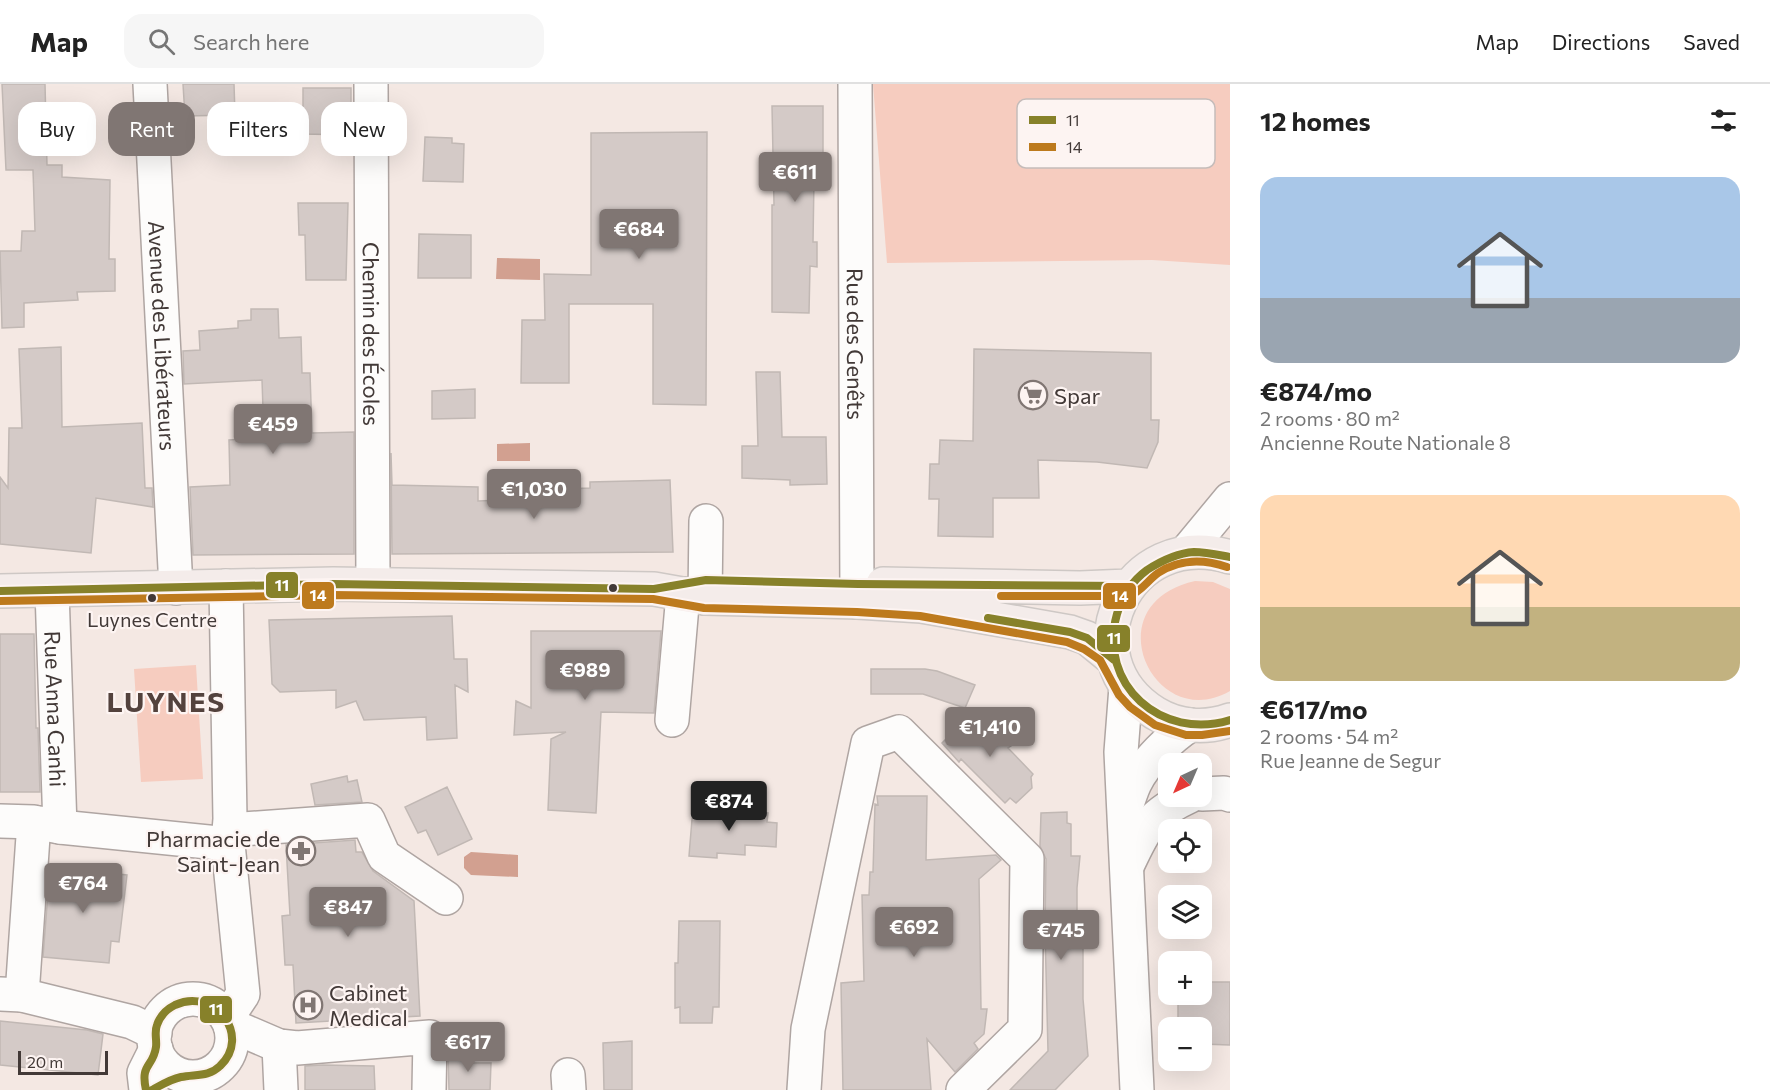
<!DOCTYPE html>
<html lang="en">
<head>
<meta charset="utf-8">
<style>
	body { margin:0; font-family:Commissioner,sans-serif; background:#f6f6f6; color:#222; height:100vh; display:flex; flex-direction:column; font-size:22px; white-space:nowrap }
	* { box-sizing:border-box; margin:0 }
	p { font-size:20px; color:#767676 }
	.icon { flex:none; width:33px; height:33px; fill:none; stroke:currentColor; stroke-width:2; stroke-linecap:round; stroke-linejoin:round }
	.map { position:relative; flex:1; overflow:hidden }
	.sheet { display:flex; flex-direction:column; background:#fff; width:540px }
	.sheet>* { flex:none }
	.banner { position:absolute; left:18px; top:18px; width:570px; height:54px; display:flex; gap:12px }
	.needle { width:39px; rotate:224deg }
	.tools { position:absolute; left:1158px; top:669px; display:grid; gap:12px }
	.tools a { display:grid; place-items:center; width:54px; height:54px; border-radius:12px; background:#fff; box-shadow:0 6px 24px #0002; font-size:30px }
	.scale { position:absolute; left:18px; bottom:15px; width:90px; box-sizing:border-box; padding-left:6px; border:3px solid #423937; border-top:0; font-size:16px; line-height:21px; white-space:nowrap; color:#423937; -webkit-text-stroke:4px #fdf4f2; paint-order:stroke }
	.price { position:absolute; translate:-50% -51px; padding:0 14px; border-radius:6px; background:#807673; color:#fff; font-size:20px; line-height:39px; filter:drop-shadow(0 2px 3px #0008) }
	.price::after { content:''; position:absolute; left:50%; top:36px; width:18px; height:14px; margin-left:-9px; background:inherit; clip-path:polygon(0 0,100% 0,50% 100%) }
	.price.active { background:#222; color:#fff }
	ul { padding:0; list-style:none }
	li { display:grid; align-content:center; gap:12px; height:318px; padding:0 30px }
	li span { display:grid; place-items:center; height:186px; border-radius:18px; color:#555 }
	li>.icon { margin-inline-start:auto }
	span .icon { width:108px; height:108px; fill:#fffc; stroke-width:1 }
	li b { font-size:26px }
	h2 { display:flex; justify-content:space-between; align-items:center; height:72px; padding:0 30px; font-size:26px }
	.chip { padding:0 21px; border-radius:18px; background:#fff; box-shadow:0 6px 24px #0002; font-size:21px; line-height:54px }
	.chip.active { background:#807673; color:#fff }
	header { display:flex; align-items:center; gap:36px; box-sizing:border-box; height:84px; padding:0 30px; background:#fff; border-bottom:2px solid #e0e0e0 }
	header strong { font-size:28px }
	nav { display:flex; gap:33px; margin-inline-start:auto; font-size:21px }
	.search { width:420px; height:54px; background:#f6f6f6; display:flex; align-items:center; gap:15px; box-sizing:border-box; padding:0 21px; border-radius:18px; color:#767676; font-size:22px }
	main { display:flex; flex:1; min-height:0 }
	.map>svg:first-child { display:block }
	.green { fill:#f6ccbf }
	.water { fill:#d2a090 }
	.building { fill:#d4cac7; stroke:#c1b8b4; stroke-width:1.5 }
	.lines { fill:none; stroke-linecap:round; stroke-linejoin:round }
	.minor-casing { stroke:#afa5a2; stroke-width:36 }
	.major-casing { stroke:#cec8c5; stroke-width:36 }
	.minor { stroke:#fdfcfb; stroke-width:33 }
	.major { stroke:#f4ecea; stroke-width:33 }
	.bus-1-casing { stroke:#fdf4f2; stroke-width:12 }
	.bus-2-casing { stroke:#fdf4f2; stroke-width:12 }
	.bus-1 { stroke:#87812a; stroke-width:8 }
	.bus-2 { stroke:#bd7a1d; stroke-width:8 }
	.bus-dot { fill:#423937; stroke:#fdf4f2; stroke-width:2 }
	.labels { text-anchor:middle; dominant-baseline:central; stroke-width:4.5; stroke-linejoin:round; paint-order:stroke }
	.bus-label { font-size:20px; fill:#423937; stroke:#fdf4f2 }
	.street-label { font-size:22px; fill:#423937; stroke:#fdf4f2 }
	.poi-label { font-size:22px; fill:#423937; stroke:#fdf4f2; text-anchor:start }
	.district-label { font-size:28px; font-weight:bold; letter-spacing:1.5px; fill:#53423d; stroke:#fdf4f2 }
	.key { fill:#fdf4f2; stroke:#c5bcba; stroke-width:1.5 }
	.key-label { font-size:16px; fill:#423937 }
	.line-badge { stroke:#fdf4f2; stroke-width:2 }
	.badge-label { font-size:16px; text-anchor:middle; font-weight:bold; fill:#fff }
</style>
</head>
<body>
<header>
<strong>Map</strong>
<div class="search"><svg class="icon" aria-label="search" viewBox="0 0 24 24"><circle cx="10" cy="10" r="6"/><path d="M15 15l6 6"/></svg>Search here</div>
<nav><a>Map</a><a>Directions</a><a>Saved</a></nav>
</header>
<main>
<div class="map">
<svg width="1230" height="1006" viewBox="0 0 1230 1006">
	<rect width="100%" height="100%" fill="#f4e8e3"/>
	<!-- green -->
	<path class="green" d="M873,0H1230V181L1152,176L887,179Z
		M1195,497L1213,498L1230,505V607C1154,651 1092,520 1195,497Z
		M196,581L203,695L141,698L134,585Z"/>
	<!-- water -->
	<path class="water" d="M497,174L540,175V196L496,195Z
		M530,359V377H497V360Z
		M471,768L518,771V793L471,791L464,784V773Z"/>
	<!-- building -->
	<path class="building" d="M2,0H45L47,81H62V93L110,96L109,175H115V207L77,208L78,216L24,219V243L2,244L0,167H21L22,147H35L33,86H6Z
		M183,0H234L235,31L185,32Z
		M303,4H351V51L303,50Z
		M772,22H823V95H814L813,158H817V183L810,182L809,229L772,228V121H774Z
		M707,48L706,321L653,320V220H569V299H521L522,236H545L544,190L591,191V49Z
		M425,53L452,54V59L464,60L463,98L423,97Z
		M298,119H348L346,196H306L305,151H299Z
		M419,150L471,151V194H418Z
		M251,225H278L279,254L301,253L302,289H310L312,349L354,348V470L193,471L190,403L230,401L229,356L264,354L262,296L184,300L183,267L200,266L199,247L238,244V237L251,236Z
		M61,263L62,343L142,339L145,404H152L153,423L96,414L91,469L0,460V393L8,404L9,344H22L19,265Z
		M974,265L1151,269V336H1159L1158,358L1147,384L1097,378L1038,376L1039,414H993V453L938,452L939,415H929L930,380H939L940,356L973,357Z
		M756,288H780L782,353H826L827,400L790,401V396L742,394V362H758Z
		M475,305V334L432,335V307Z
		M391,369L392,401L478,403V417L534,415V406L590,404V398L670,396L673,468L392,470Z
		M452,532L454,575H467L468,608L455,601L457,654L427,656L426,633L364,636L356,617L336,624V606L280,608L272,600L269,536Z
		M531,547H661L654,629L601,628L596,729L548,726L551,655L566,648L514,651L516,617L531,624Z
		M0,550H34L36,644H38L40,708H0Z
		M871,585H925L937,587L975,601L965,624L923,610H871Z
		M974,627L1011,662L1008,664L1033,690L1031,693L1032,704L1016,719L1010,714L1005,719L961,675L959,678L942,659Z
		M347,692L348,698L357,696L362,718L315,721L311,700Z
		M447,703L472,755L438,771L426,746L418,749L405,723Z
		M877,712H927L926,776L996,771L1001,776L979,795L981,925H987L984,950L974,959L978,965L955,988L927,955L931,1006H843L841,899L864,897L862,811H869L870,788H873L875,720L878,721Z
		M693,723L768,729L767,738L777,739L776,763L745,761V771L717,769V774L689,772Z
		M1067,728V739L1071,740V772H1080L1077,804V846L1083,847V915L1088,972L1055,1006H1010L1048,967L1045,847L1046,775L1040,762L1041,729Z
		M355,756L356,768H362L373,787L414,817L420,932L296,939L293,881H285L282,832L290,831L286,761Z
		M50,783L127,791L119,858L111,857L109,879L43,873Z
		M679,837H720L719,923H713L712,939H680V923L675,924V879H678Z
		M1202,898H1230V961L1202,960V944H1194V940L1178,941V910H1202Z
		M0,937L87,946L103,950L98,991L0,981Z
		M632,957V1006H604L603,959Z
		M473,969V979H491L490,1006H449L448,971Z
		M323,981L374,982L375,1006H305V982Z"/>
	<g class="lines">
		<!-- minor casing -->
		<g class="minor-casing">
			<g id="minor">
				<path id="s1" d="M150,0L176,504"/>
				<path id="s2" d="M371,0L373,500"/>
				<path id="s3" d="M855,0L857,518"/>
				<path d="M1187,467L1230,415"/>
				<path d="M226,502L230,735L228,760L243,910L227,934"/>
				<path id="s4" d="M52,507L60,743"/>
				<path d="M705,514L706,437"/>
				<path d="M1126,603L1121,668L1137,1006"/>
				<path d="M672,636L683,510"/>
				<path d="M1202,710L1224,709L1230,711"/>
				<path d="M1125,725C1129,716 1131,707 1135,699C1145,678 1171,653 1190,641"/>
				<path d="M0,737L34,738L22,911"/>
				<path d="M39,739L60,743L228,760"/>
				<path d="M229,746L368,736L384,772L446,814"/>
				<path d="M1127,782C1146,743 1149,731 1190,712"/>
				<path d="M0,910L22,911L132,938L155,949"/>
				<circle cx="193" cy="954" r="39"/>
				<path d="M230,941L279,962L297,964L430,953L429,1006"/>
				<path d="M279,962L281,1006"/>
				<path d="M568,991L569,1006"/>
				<path d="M146,1006L144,989L156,965"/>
				<path d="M804,1006L808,945L868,659L899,648L1027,775L1025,945L963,1006"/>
			</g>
		</g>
		<!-- major casing -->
		<g class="major-casing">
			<path id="major" d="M1230,473C1127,441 1065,573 1155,629C1178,643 1205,645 1230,636
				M883,500L1080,504L1128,502
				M0,507L333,500L654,505L705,514L857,518L921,522L1070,548L1087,554L1114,576"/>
		</g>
		<!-- minor -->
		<use href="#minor" class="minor"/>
		<!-- major -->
		<use href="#major" class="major"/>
		<!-- bus-1 casing -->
		<g class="bus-1-casing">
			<path id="bus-1" d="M1230,473C1219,471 1205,468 1194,468C1177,469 1161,477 1147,486C1132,497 1122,513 1117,530C1097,601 1162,657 1230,636
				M0,507L333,500L654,505L706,496L858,500L1128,502
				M988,534L1070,548L1087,554L1114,576
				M146,1006C140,979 153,984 156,963C157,956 154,948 157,941C160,932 167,925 175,921C215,903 252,952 220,982C209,993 195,990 181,993C171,995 161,1001 152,1006"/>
		</g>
		<!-- bus-2 casing -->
		<g class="bus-2-casing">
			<path id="bus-2" d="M1001,512H1129C1141,508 1148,496 1158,489C1179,475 1204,475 1227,483
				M0,517L333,511L653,515L704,524L857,528L920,532L1067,558L1084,565L1100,576L1119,611L1130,623L1155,641L1186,651H1202L1230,647"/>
		</g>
		<!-- bus-1 -->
		<use href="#bus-1" class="bus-1"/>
		<!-- bus-2 -->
		<use href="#bus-2" class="bus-2"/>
	</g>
	<!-- icons -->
	<defs>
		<g id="supermarket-ring" transform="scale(1.5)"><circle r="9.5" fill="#fdf4f2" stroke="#807673" stroke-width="1.5"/><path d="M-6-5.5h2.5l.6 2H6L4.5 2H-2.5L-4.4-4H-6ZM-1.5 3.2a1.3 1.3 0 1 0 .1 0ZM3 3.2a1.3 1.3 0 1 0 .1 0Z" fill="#807673"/></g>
		<g id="pharmacy-ring" transform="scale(1.5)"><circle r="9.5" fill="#fdf4f2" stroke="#807673" stroke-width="1.5"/><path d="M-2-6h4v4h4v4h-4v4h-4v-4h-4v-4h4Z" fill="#807673"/></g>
		<g id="hospital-ring" transform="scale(1.5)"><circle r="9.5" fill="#fdf4f2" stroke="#807673" stroke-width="1.5"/><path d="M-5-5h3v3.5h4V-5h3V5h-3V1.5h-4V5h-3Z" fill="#807673"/></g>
	</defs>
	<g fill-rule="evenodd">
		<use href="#supermarket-ring" x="1033" y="311"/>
		<use href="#pharmacy-ring" x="301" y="767"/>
		<use href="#hospital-ring" x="308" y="921"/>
	</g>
	<!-- markers -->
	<g class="bus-dot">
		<circle cx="613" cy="504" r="5"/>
		<circle cx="152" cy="514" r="5"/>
	</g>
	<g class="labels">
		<!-- bus labels -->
		<g class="bus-label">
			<text x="152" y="535">Luynes Centre</text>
		</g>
		<!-- street labels -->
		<g class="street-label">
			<text stroke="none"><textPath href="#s2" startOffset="250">Chemin des Écoles</textPath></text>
			<text stroke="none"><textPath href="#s1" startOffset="252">Avenue des Libérateurs</textPath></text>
			<text stroke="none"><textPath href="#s3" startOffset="260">Rue des Genêts</textPath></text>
			<text stroke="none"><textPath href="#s4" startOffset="118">Rue Anna Canhi</textPath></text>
		</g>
		<!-- poi labels -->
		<g class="poi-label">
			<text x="1054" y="311">Spar</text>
			<text x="280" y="754" text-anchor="end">Pharmacie de<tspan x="280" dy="25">Saint-Jean</tspan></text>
			<text x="329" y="908">Cabinet<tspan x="329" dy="25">Medical</tspan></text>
		</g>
		<!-- district labels -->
		<g class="district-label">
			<text x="166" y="617">LUYNES</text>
		</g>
	</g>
	<!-- legend -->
	<rect x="1017" y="15" width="198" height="69" rx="9" class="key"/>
	<rect x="1029" y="32" width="27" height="8" fill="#87812a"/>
	<rect x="1029" y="59" width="27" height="8" fill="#bd7a1d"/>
	<g class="key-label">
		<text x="1066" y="42">11</text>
		<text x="1066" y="69">14</text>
	</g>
	<g class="line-badge">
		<rect x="265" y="487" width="34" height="28" rx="6" fill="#87812a"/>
		<rect x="301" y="497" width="34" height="29" rx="6" fill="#bd7a1d"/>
		<rect x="1102" y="498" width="35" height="28" rx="6" fill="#bd7a1d"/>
		<rect x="1096" y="540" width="35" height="29" rx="6" fill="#87812a"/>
		<rect x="199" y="911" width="34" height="29" rx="6" fill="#87812a"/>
	</g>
	<g class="badge-label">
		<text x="282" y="507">11</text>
		<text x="318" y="517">14</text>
		<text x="1120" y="518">14</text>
		<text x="1114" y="560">11</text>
		<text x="216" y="931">11</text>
	</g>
</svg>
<div class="tools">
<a><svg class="needle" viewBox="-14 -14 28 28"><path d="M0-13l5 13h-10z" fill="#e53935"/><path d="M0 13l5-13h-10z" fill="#767676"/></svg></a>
<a><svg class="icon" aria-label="locate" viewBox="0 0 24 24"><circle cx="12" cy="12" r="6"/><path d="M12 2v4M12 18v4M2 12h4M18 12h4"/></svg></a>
<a><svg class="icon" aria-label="layers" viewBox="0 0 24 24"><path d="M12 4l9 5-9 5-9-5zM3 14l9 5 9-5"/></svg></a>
<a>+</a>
<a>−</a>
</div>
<div class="scale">20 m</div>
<b class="price" style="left:795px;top:119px">€611</b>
<b class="price" style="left:639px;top:176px">€684</b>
<b class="price" style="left:273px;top:371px">€459</b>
<b class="price" style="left:534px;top:436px">€1,030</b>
<b class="price" style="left:585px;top:617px">€989</b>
<b class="price" style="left:990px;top:674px">€1,410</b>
<b class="price active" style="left:729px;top:748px">€874</b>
<b class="price" style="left:83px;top:830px">€764</b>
<b class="price" style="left:348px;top:854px">€847</b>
<b class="price" style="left:914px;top:874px">€692</b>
<b class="price" style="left:1061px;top:877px">€745</b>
<b class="price" style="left:468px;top:989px">€617</b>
<div class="banner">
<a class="chip">Buy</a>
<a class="chip active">Rent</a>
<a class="chip">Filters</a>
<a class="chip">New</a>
</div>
</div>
<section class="sheet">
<h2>12 homes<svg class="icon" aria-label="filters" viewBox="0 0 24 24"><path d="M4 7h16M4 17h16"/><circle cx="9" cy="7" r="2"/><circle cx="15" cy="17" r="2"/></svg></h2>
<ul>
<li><span style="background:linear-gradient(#a9c7e8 65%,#9aa5b1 0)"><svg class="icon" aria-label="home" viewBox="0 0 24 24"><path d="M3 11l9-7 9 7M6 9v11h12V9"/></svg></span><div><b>€874/mo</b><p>2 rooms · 80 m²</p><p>Ancienne Route Nationale 8</p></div></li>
<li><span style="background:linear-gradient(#ffd9b3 60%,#c2b280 0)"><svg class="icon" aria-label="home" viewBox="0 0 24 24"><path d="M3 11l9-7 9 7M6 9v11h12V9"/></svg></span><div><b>€617/mo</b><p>2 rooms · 54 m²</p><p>Rue Jeanne de Segur</p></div></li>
</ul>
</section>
</main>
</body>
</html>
